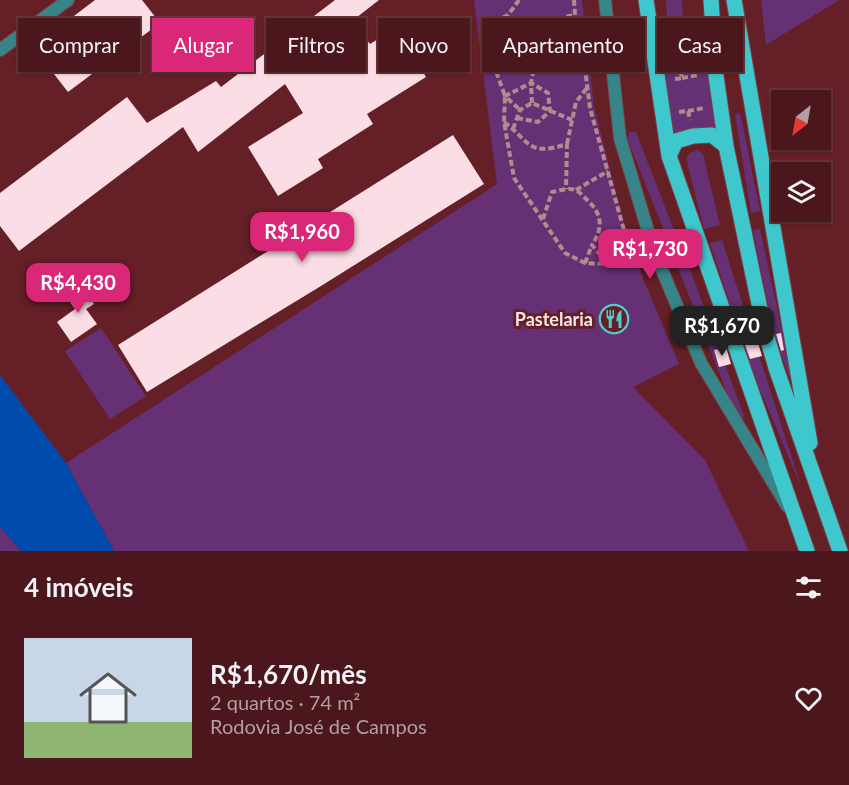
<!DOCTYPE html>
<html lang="pt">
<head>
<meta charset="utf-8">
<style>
	body { margin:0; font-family:Lato,sans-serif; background:#532025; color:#f1f3f6; height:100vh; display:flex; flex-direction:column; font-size:22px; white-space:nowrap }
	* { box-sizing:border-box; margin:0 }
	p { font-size:20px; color:#b29fa3 }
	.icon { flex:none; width:33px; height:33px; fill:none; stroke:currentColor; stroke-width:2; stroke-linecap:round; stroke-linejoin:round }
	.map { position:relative; height:551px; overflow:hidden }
	.panel { display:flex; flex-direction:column; background:#4c171c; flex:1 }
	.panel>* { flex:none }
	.top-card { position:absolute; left:18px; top:18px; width:813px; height:54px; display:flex; gap:12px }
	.needle { width:39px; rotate:211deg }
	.buttons { position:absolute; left:771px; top:90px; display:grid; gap:12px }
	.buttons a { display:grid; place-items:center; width:60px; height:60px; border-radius:0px; background:#4c171c; box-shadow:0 2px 4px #0004,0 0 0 2px #63363b; font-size:30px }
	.price { position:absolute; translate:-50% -51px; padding:0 14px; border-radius:12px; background:#db2777; color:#fff; font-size:20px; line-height:39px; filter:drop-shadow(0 2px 3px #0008) }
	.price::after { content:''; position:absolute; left:50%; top:36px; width:18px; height:14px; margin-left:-9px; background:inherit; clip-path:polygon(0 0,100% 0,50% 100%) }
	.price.selected { background:#222; color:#fff }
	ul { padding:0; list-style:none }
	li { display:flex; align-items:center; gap:18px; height:150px; padding:0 24px }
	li+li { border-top:2px solid #63363b }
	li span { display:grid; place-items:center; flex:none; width:168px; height:120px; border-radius:0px; color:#555 }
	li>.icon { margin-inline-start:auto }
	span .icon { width:72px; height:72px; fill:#fffc; stroke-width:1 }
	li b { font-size:26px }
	h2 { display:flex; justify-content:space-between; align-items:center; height:72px; padding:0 24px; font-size:26px }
	.tag { padding:0 21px; border-radius:0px; background:#4c171c; box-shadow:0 2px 4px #0004,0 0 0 2px #63363b; font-size:21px; line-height:54px }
	.tag.selected { background:#db2777; color:#fff }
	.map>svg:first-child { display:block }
	.green { fill:#663074 }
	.water { fill:#004bac }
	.building { fill:#fadde5 }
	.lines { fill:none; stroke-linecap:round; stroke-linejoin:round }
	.minor-casing { stroke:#7d3f45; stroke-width:14 }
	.primary-casing { stroke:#7d3f45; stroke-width:17 }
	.path { stroke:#b48a8d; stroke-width:4; stroke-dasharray:6 3; stroke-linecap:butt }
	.minor { stroke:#378588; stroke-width:12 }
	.primary { stroke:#3ec8cd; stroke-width:15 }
	.labels { text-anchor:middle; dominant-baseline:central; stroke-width:6; stroke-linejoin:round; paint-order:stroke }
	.poi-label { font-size:18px; font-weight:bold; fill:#fae8e8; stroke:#651f26; text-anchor:end }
</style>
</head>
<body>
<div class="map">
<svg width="849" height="551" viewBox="0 0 849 551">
	<rect width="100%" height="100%" fill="#651f26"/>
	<!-- green -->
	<path class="green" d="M474,0H582L594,107L630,247L679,364L633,387L705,460L749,551H114L66,463L497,184Z
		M666,0H682L684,35L676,40L668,36Z
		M761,0H839L766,45Z
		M712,21L726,146L716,137L673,145L658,48L676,50Z
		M738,112L741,116L760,211L751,213L735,115Z
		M630,132H636L676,235L667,238L627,138Z
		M697,150L703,154L720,225L704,229L686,158L690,153Z
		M760,229L797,400L773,330L753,230Z
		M722,240L801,486L752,371L710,243Z
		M684,253L744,416L741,421L736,416L673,255Z
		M101,328L146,396L110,419L65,351Z
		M0,526L21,551H0Z"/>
	<!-- water -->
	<path class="water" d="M0,375L66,463L114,551H21L0,526Z"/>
	<!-- building -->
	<path class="building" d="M95,0H142L160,23L68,92L33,47Z
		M335,0H379L352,21L370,44L396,28L426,77L367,114L373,124L318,159L323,168L278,196L248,147L303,113L285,84L198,152L183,127L19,251L0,226V193L127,97L147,123L216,81L221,87Z
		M453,135L484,184L321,286L147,392L118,345Z
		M79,282L94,304L86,309L97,324L71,342L57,322L75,309L64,293Z
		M781,333L784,350L781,351L776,334Z
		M757,339L762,356L750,359L744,342Z
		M726,347L731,364L719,367L714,350Z"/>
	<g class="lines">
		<!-- minor casing -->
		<g class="minor-casing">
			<path id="minor" d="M605,0L620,138L654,251L701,363L787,506
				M0,50L68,0"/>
		</g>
		<!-- primary casing -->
		<g class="primary-casing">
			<path id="primary" d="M646,0L669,156L807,551
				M711,0L716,76L726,146L763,323L776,368L840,551
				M734,0L810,443
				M651,42C659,50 677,54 688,47C697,42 705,29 712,21
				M669,156L676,141L693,136L712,135L726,146"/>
		</g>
		<!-- path -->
		<path class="path" d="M519,0L508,15L487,25L492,60L505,96L504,122L514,178L565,253L585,263L609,264L636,258
			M574,0L575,15L565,17L569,55L583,54L590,108L632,259
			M492,60L517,46L538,48L568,44
			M682,78L698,75
			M675,79L682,78L679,65
			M532,103L531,83L538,48
			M688,111L704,108
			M679,112L688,111L690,120
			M517,118L538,122L550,111L548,93L531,83L505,96L520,110
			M504,122C531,142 527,157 567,144L566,189
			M513,129L520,110L532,103L572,120
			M567,144L576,102L587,88
			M576,190L608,171
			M543,219L552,192C559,191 568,187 575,190C579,191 583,196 586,199C602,213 604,227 592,245
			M585,263L592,245L608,264"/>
		<!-- minor -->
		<use href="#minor" class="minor"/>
		<!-- primary -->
		<use href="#primary" class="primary"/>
	</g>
	<!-- icons -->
	<defs>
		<g id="restaurant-ring" transform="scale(1.5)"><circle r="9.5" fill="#651f26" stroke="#51ccd1" stroke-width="1.5"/><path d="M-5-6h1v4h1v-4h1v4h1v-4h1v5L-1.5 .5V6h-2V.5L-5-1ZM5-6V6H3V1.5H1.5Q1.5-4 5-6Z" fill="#51ccd1"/></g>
	</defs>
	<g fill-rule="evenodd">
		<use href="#restaurant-ring" x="614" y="319"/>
	</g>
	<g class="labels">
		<!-- poi labels -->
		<g class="poi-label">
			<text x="593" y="319">Pastelaria</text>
		</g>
	</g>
</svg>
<div class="buttons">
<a><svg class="needle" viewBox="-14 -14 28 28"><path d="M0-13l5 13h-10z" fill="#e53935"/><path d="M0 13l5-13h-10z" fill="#b29fa3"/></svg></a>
<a><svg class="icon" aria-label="layers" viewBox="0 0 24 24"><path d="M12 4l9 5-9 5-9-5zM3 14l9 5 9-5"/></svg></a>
</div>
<b class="price" style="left:302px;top:263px">R$1,960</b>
<b class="price" style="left:650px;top:280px">R$1,730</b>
<b class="price" style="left:78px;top:314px">R$4,430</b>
<b class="price selected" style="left:722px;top:357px">R$1,670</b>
<div class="top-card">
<a class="tag">Comprar</a>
<a class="tag selected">Alugar</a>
<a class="tag">Filtros</a>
<a class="tag">Novo</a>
<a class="tag">Apartamento</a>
<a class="tag">Casa</a>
</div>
</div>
<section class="panel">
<h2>4 imóveis<svg class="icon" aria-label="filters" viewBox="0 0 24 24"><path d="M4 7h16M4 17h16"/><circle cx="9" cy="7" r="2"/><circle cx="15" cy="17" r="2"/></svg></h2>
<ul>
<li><span style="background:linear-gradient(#c9d6e8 70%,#8fb573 0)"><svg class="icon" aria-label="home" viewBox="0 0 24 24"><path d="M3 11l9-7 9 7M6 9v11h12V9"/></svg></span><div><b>R$1,670/mês</b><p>2 quartos · 74 m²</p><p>Rodovia José de Campos</p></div><svg class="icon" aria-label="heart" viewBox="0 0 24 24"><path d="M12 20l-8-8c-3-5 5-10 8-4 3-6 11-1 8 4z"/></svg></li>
</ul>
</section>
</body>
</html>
